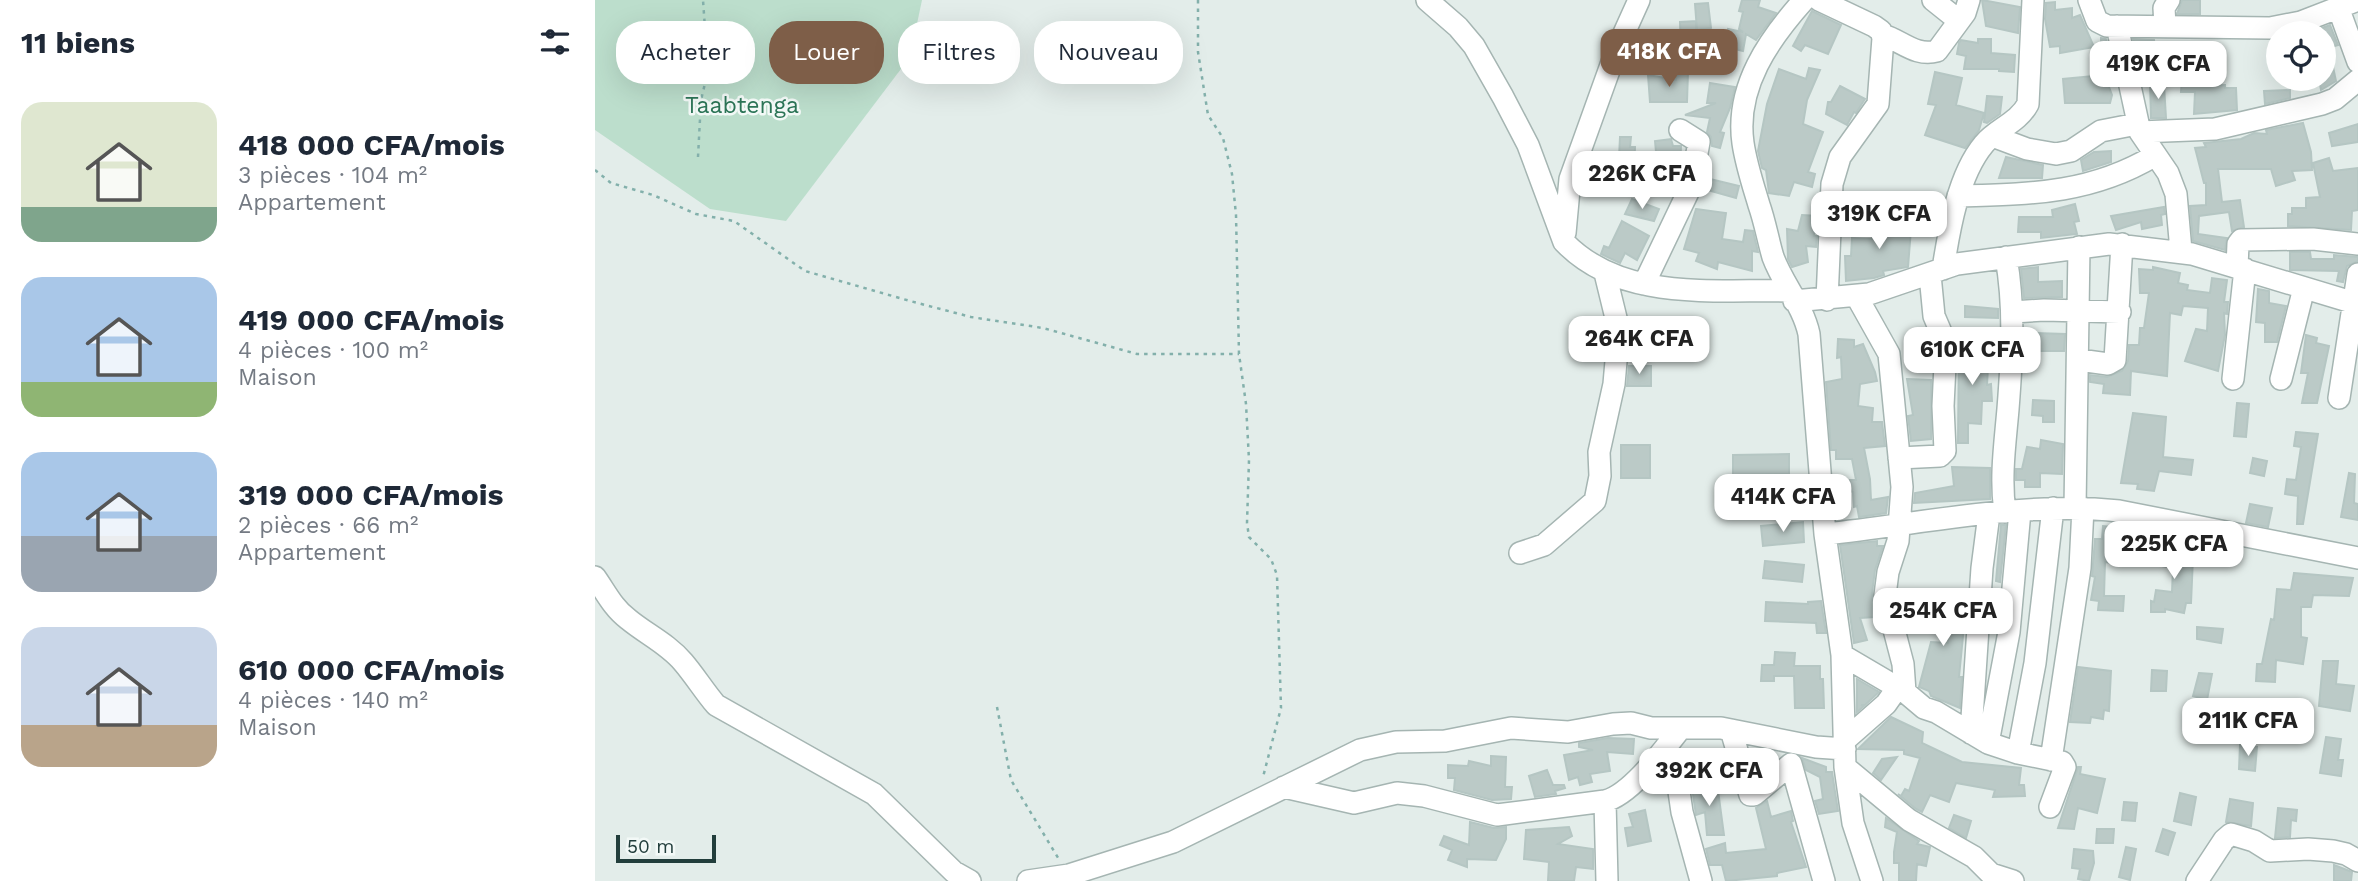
<!DOCTYPE html>
<html lang="fr">
<head>
<meta charset="utf-8">
<style>
	body { margin:0; font-family:"Work Sans",sans-serif; background:#f2f2f3; color:#1f2937; height:100vh; display:flex; flex-direction:column; font-size:26px; white-space:nowrap }
	* { box-sizing:border-box; margin:0 }
	p { font-size:23px; color:#747a83 }
	.icon { flex:none; width:38px; height:38px; fill:none; stroke:currentColor; stroke-width:2; stroke-linecap:round; stroke-linejoin:round }
	.map { position:relative; flex:1; overflow:hidden }
	.panel { display:flex; flex-direction:column; background:#fff; width:595px }
	.panel>* { flex:none }
	.top-card { position:absolute; left:21px; top:21px; width:665px; height:63px; display:flex; gap:14px }
	.buttons { position:absolute; left:1671px; top:21px; display:grid; gap:14px }
	.buttons a { display:grid; place-items:center; width:70px; height:70px; border-radius:50%; background:#fff; box-shadow:0 7px 28px #0002; font-size:35px }
	.scale { position:absolute; left:21px; bottom:18px; width:100px; box-sizing:border-box; padding-left:7px; border:4px solid #223e3c; border-top:0; font-size:19px; line-height:24px; white-space:nowrap; color:#223e3c; -webkit-text-stroke:5px #f3f9f7; paint-order:stroke }
	.price { position:absolute; translate:-50% -60px; padding:0 16px; border-radius:14px; background:#fff; color:#222; font-size:23px; line-height:46px; filter:drop-shadow(0 2px 4px #0008) }
	.price::after { content:''; position:absolute; left:50%; top:42px; width:21px; height:16px; margin-left:-10px; background:inherit; clip-path:polygon(0 0,100% 0,50% 100%) }
	.price.selected { background:#7e5e48; color:#fff }
	ul { padding:0; list-style:none }
	li { display:flex; align-items:center; gap:21px; height:175px; padding:0 21px }
	li span { display:grid; place-items:center; flex:none; width:196px; height:140px; border-radius:21px; color:#555 }
	li>.icon { margin-inline-start:auto }
	span .icon { width:84px; height:84px; fill:#fffc; stroke-width:1 }
	li b { font-size:30px }
	h2 { display:flex; justify-content:space-between; align-items:center; height:84px; padding:0 21px; font-size:30px }
	.chip { padding:0 24px; border-radius:28px; background:#fff; box-shadow:0 7px 28px #0002; font-size:24px; line-height:63px }
	.chip.selected { background:#7e5e48; color:#fff }
	main { display:flex; flex:1; min-height:0 }
	.map>svg:first-child { display:block }
	.green { fill:#bcdecc }
	.building { fill:#bbcac7; stroke:#b5c6c3; stroke-width:2 }
	.lines { fill:none; stroke-linecap:round; stroke-linejoin:round }
	.minor-casing { stroke:#a5b5b2; stroke-width:24 }
	.path { stroke:#83b0ab; stroke-width:2.5; stroke-dasharray:3.5 5; stroke-linecap:butt }
	.minor { stroke:#fff; stroke-width:21 }
	.labels { text-anchor:middle; dominant-baseline:central; stroke-width:5; stroke-linejoin:round; paint-order:stroke }
	.park-label { font-size:23px; fill:#2c7557; stroke:#f3f9f7 }
</style>
</head>
<body>
<main>
<section class="panel">
<h2>11 biens<svg class="icon" aria-label="filters" viewBox="0 0 24 24"><path d="M4 7h16M4 17h16"/><circle cx="9" cy="7" r="2"/><circle cx="15" cy="17" r="2"/></svg></h2>
<ul>
<li><span style="background:linear-gradient(#dfe7d0 75%,#7fa58c 0)"><svg class="icon" aria-label="home" viewBox="0 0 24 24"><path d="M3 11l9-7 9 7M6 9v11h12V9"/></svg></span><div><b>418 000 CFA/mois</b><p>3 pièces · 104 m²</p><p>Appartement</p></div></li>
<li><span style="background:linear-gradient(#a9c7e8 75%,#8fb573 0)"><svg class="icon" aria-label="home" viewBox="0 0 24 24"><path d="M3 11l9-7 9 7M6 9v11h12V9"/></svg></span><div><b>419 000 CFA/mois</b><p>4 pièces · 100 m²</p><p>Maison</p></div></li>
<li><span style="background:linear-gradient(#a9c7e8 60%,#9aa5b1 0)"><svg class="icon" aria-label="home" viewBox="0 0 24 24"><path d="M3 11l9-7 9 7M6 9v11h12V9"/></svg></span><div><b>319 000 CFA/mois</b><p>2 pièces · 66 m²</p><p>Appartement</p></div></li>
<li><span style="background:linear-gradient(#c9d6e8 70%,#b9a48a 0)"><svg class="icon" aria-label="home" viewBox="0 0 24 24"><path d="M3 11l9-7 9 7M6 9v11h12V9"/></svg></span><div><b>610 000 CFA/mois</b><p>4 pièces · 140 m²</p><p>Maison</p></div></li>
</ul>
</section>
<div class="map">
<svg width="1763" height="881" viewBox="0 0 1763 881">
	<rect width="100%" height="100%" fill="#e3edea"/>
	<!-- green -->
	<path class="green" d="M0,0H327L315,57L191,221L115,209L0,130Z"/>
	<!-- building -->
	<path class="building" d="M1147,0H1165L1163,7L1181,13L1161,40L1151,34L1148,51L1140,49L1136,64L1125,61L1133,29L1148,32L1144,29L1148,12L1144,11Z
		M1387,0L1425,7L1423,33L1391,26Z
		M1587,0H1605V14H1582Z
		M1460,2V10L1477,8V18L1485,15L1499,47L1465,53V46L1455,47L1450,19L1451,3Z
		M1113,3L1116,28L1102,30L1100,4Z
		M1217,11L1246,25L1233,54L1210,45L1206,51L1198,46Z
		M1101,21L1102,55L1086,50L1085,22Z
		M1735,25L1743,45L1729,49L1727,28Z
		M1054,35L1055,73L1036,74L1035,62L1032,60L1036,51L1039,50L1042,36Z
		M1506,38L1511,39L1518,67L1511,69L1506,51Z
		M1383,39H1396V53L1420,55L1419,72L1404,71V69H1369L1371,56L1362,54L1364,43L1366,40L1383,43Z
		M1538,39L1559,40L1560,53L1542,54Z
		M1738,67L1741,81L1726,90L1724,79H1729V70Z
		M1214,68L1225,70L1212,100L1208,124L1228,132L1213,172L1220,174L1217,187L1199,182L1194,196L1174,193L1171,170L1167,168L1163,151L1172,104L1184,69L1211,79Z
		M1508,71L1517,95L1515,103H1470L1468,79L1499,76L1498,73Z
		M1081,72H1093L1092,102H1055L1053,75L1081,80Z
		M1340,72L1367,78L1361,105L1389,113L1384,130L1370,148L1330,135L1341,105L1333,104Z
		M1587,77H1604V86L1630,85V88H1641L1642,110L1599,114L1600,92H1586Z
		M1555,82L1569,85L1571,118H1556Z
		M1115,83L1140,87L1135,108L1125,132L1129,133L1125,148L1117,146L1116,137L1112,132L1115,118L1090,115L1121,103H1112Z
		M1245,86L1270,99L1261,113L1259,112L1252,125L1231,114L1233,102H1236Z
		M1695,90V98L1670,104L1669,91Z
		M1392,96L1407,97L1405,114L1392,123L1389,122Z
		M1708,123L1716,152L1717,170L1697,171L1700,180L1681,186L1676,169H1623L1627,202L1645,200L1649,227L1637,231L1634,212L1604,216L1603,234L1632,238L1630,250L1598,241L1595,206L1611,205V183H1609L1600,148L1611,147L1609,143L1646,139L1659,133L1672,134L1671,130Z
		M1763,124V142L1737,146L1734,133Z
		M1025,137H1036L1035,147H1040L1039,172H1036L1031,194L1016,191L1018,178L1023,179Z
		M1076,139L1078,146H1086L1085,172L1063,173L1060,141Z
		M1516,151V162L1488,171L1486,160L1499,152Z
		M1411,157L1448,165L1447,178H1404Z
		M1734,158L1738,171L1763,168V210L1757,211L1756,230L1693,226V214H1697V208H1711V198L1725,197L1718,163Z
		M1111,178L1144,186L1141,198L1109,189Z
		M1037,199L1064,209L1059,221L1030,214Z
		M1480,204L1484,221L1479,222L1482,234L1446,238V232H1423L1424,217H1458L1457,210Z
		M1569,207L1570,214L1566,215L1567,225L1547,229L1546,222L1521,230L1516,216Z
		M1101,209L1131,213L1127,239L1148,242L1150,230L1158,231L1163,252L1157,251V271L1123,262L1122,269L1101,261L1104,253L1089,249Z
		M1282,214L1297,217L1295,227L1316,229L1313,267L1288,271L1289,275L1279,278L1251,281L1250,256H1256L1257,238L1277,239Z
		M1207,215L1222,216L1219,236H1222L1221,247L1211,246L1213,262L1197,267L1193,259L1192,229L1203,231Z
		M1027,221L1054,236L1042,260L1030,253L1025,263L1006,254L1009,246L1014,248Z
		M1695,252H1715L1716,259H1739V255L1763,257V261L1752,266L1748,282L1742,281L1744,271L1695,270Z
		M1443,267V282L1467,281V297L1429,298L1426,269Z
		M1558,267L1585,273L1583,283L1593,285L1592,290L1615,293L1617,278L1632,280L1629,302H1633L1632,314L1629,313L1630,335L1623,371L1590,361L1601,329L1612,331L1613,308L1588,306L1586,315L1575,313L1572,376L1536,371L1535,395L1508,393L1509,384L1495,382V375L1512,377L1527,371L1533,361L1534,345H1544L1545,328H1549L1554,293H1545L1544,269L1558,270Z
		M1663,289L1674,291V303L1691,306L1682,342H1670V323L1661,322Z
		M1370,306L1403,309V318L1370,317Z
		M1440,333L1470,334L1469,351H1430V340H1440Z
		M1711,335L1722,338L1721,343L1734,346L1722,403H1707L1713,373H1706Z
		M1243,339L1259,340V347L1268,344L1280,372L1282,381L1265,384L1263,406L1278,408L1277,422H1287L1290,446L1269,448L1275,479L1276,500L1293,497L1291,513L1264,517L1262,506L1259,507L1258,492L1255,491V480H1261L1257,459H1241V450H1236L1231,382L1247,379L1246,357L1242,358Z
		M1364,341L1389,342L1388,367H1393L1392,385L1396,384L1397,401H1387L1386,424L1373,423V443H1363Z
		M1034,366H1056V386H1032Z
		M1312,379L1336,380V439L1316,441L1313,416L1318,415Z
		M1438,400L1459,401V422H1448V416L1437,415Z
		M1642,403L1654,404L1651,437L1639,436Z
		M1538,413L1571,417L1568,457L1598,460L1596,475L1564,471L1559,491L1542,489L1543,484L1526,483Z
		M1701,432L1723,434L1708,524H1702L1703,496L1690,494L1692,479L1701,480L1706,447L1699,446Z
		M1446,440L1468,444L1467,474L1445,473V487H1430V480H1421V469H1427L1432,447L1445,449Z
		M1026,445H1055V478H1026Z
		M1194,454V474L1138,475V455Z
		M1658,458L1672,461L1669,476L1655,473Z
		M1357,467L1395,468V499L1319,503L1320,493L1359,486Z
		M1754,473L1760,474L1759,503L1763,504V520L1746,517Z
		M1655,504L1677,508L1673,527L1651,523Z
		M1208,522L1209,542L1168,546L1166,526Z
		M1406,525H1411L1405,582L1401,581Z
		M1508,526L1533,529L1529,565L1510,562L1509,596H1529L1528,611L1503,610L1504,601L1496,600L1500,577L1497,576L1500,539H1507Z
		M1282,541V546H1288L1280,570L1277,593L1279,617L1265,618L1272,640L1259,643L1245,545Z
		M1558,547L1581,551V554L1598,557L1596,603H1591L1589,613L1570,609V612H1556V601L1559,602L1561,590L1577,592L1578,568L1555,564Z
		M1170,561L1209,565L1207,582L1168,578Z
		M1699,573L1758,578L1754,596L1718,595L1716,607H1706V637L1712,638L1708,664L1681,660L1680,682L1661,681L1662,664H1667L1676,619L1679,620L1682,589L1696,590Z
		M1337,594L1372,595L1364,677H1367L1365,708L1336,696L1334,691L1324,687L1336,642L1353,643L1354,612L1309,615L1306,603L1337,601Z
		M1226,601L1231,633H1222L1221,623L1170,621L1171,602L1213,604V602Z
		M1602,627L1628,629L1626,643L1602,639Z
		M1180,652L1200,653L1199,666H1225V679H1228L1229,708H1200L1199,676H1179V681H1166L1167,665H1179Z
		M1728,661H1743L1741,684L1759,686L1755,711L1724,706Z
		M1483,667L1516,671L1514,711L1509,710L1508,719L1496,717L1495,723L1475,722Z
		M1557,670L1572,671L1571,691H1556Z
		M1604,673L1617,674L1612,700L1598,696Z
		M1262,679L1284,692L1270,705H1266L1269,706L1262,712Z
		M1612,701L1622,704L1615,732L1605,730Z
		M1296,717L1328,732L1327,743L1367,762L1426,768L1424,785H1429L1430,796L1398,797L1400,790L1361,783L1354,802L1335,795L1327,812L1321,809L1303,794L1306,796L1310,789L1314,791L1325,758L1309,754V750L1263,749Z
		M1731,737L1746,739L1743,760H1748L1746,776L1725,773Z
		M1013,738L1039,739L1038,754L1012,752L1015,771L995,774L997,782L985,785L983,777L974,780L969,755L998,750L984,747V743Z
		M1645,745L1662,747L1660,771L1644,769Z
		M896,756L911,757L910,787H917L916,799L897,800L859,790L860,778H853V765L873,766L874,761L896,766Z
		M1302,757L1286,780L1278,773L1287,759Z
		M1207,758L1231,767V772H1237L1243,811L1224,814L1220,801L1228,799L1225,777L1211,770Z
		M1483,767H1486L1485,774L1510,779L1502,813L1483,808L1479,829L1463,828Z
		M952,770L958,785H969L970,788L960,791L961,794L940,797L934,776Z
		M1122,783L1129,835H1112L1110,812L1101,815L1097,788Z
		M1585,793L1601,797L1596,825L1579,821Z
		M1635,799L1658,803L1656,826L1631,822Z
		M1172,801L1176,817L1196,811L1198,821L1196,822L1211,867L1182,873V876L1131,881L1127,865H1115L1111,849L1130,843L1131,853L1171,849L1161,808Z
		M1529,802L1542,803L1540,821L1527,820Z
		M1683,808L1702,810L1701,821L1696,820L1695,837L1680,838Z
		M1050,810L1056,841L1033,846L1030,828L1038,827L1034,814Z
		M1359,815L1376,821L1371,838L1354,828Z
		M1291,818L1324,841L1322,844L1335,847L1331,866L1322,864L1321,881H1304V863H1299V852L1302,832L1290,827Z
		M875,822L899,828L911,827V839L901,860L872,859V867L853,860L857,850L845,845L849,836L874,845Z
		M974,827L977,836L963,844L998,849V869L981,867L979,881H953L954,862L929,859L931,830Z
		M1502,829H1519L1518,843H1501Z
		M1568,829L1580,833L1573,855L1561,851Z
		M1531,847L1541,849L1535,880L1524,877Z
		M1479,849L1498,851L1499,863L1494,881L1483,879L1485,869L1477,868Z
		M1739,865L1757,872L1756,881H1739Z"/>
	<g class="lines">
		<!-- minor casing -->
		<g class="minor-casing">
			<path id="minor" d="M832,0L863,27L879,46L908,97L933,145L969,242C1027,302 1118,289 1194,291
				M1209,0C1174,39 1140,87 1148,143C1151,164 1158,185 1164,205C1170,222 1173,240 1178,257C1188,284 1208,306 1214,334L1230,534L1247,655L1250,767L1258,823L1277,881
				M1224,0L1279,26L1286,31L1288,38L1283,104L1245,157L1237,184L1232,300
				M1338,0L1363,20
				M1494,0L1502,21L1512,26L1675,28L1706,22L1763,0
				M1743,7L1763,62
				M1570,25L1569,8L1574,0
				M1522,26L1545,132L1573,173L1581,194L1586,251
				M1288,35C1307,41 1321,57 1342,51L1370,13L1374,0
				M1545,132L1620,129L1727,104L1740,99L1763,80
				M1400,137L1432,149L1461,154L1476,151L1506,131L1542,124
				M1363,196C1435,194 1495,194 1559,156
				M970,233L975,179L1021,51L1044,0
				M1642,267L1643,244L1646,240L1718,239L1763,244
				M1348,269C1354,230 1363,175 1389,144C1401,129 1423,123 1433,104L1438,0
				M1049,284L1096,186L1104,142L1085,130
				M1262,297L1294,354L1307,487L1303,541L1293,572L1290,595L1308,664L1310,692
				M1199,301L1274,294L1362,264L1514,244L1597,254L1763,304
				M1418,312L1449,310L1525,312
				M1484,360L1513,364L1520,360L1527,244
				M1638,379L1650,269
				M1686,379L1709,288
				M1744,398L1763,274
				M1304,458L1345,456L1350,451L1348,406L1351,344L1339,316L1335,275
				M1480,508L1484,247
				M1410,512C1405,478 1410,444 1413,409C1417,358 1420,308 1411,257
				M1230,534C1327,524 1425,501 1524,511L1763,558
				M925,553L949,545L1000,501L1005,476L1004,452L1019,384L1022,350L1021,318L1010,273
				M0,577C10,591 18,608 33,619C51,634 73,644 88,662C100,676 109,691 121,705L279,794L359,872L375,881
				M1247,655L1310,692L1329,708L1341,712L1393,743L1423,753L1467,762L1470,767L1455,807
				M1136,730L1155,795H1159L1196,764L1229,881
				M1376,733L1387,568L1394,514
				M1250,740L1291,704L1303,687
				M1393,743L1414,632L1425,511
				M1071,747L1081,771L1087,812L1106,881
				M1423,753L1440,663L1458,508
				M1456,760L1485,568L1488,508
				M1250,767L1314,820L1379,857L1396,874L1418,881
				M689,787L759,803L802,793L829,796L902,815L1010,801C1036,795 1070,748 1086,728H1126L1221,747L1250,749
				M1010,801L1012,881
				M433,881L474,875L578,842L765,750L801,742L850,741L916,728L973,732L1018,724L1036,723L1056,728H1086
				M1602,881L1629,840L1636,834L1659,841L1675,851L1713,849L1738,851L1751,854L1763,861"/>
		</g>
		<!-- path -->
		<path class="path" d="M603,0V52L613,115L628,138L637,174L641,215L644,354L651,404L654,460L652,523L654,537L676,559L682,575L686,708L668,777
			M103,157L106,100L113,71L108,0
			M0,170L16,183L58,195L101,214L139,221L210,271L315,301L376,317L448,328L542,354H644
			M402,707L416,780L465,861"/>
		<!-- minor -->
		<use href="#minor" class="minor"/>
	</g>
	<g class="labels">
		<!-- park labels -->
		<g class="park-label">
			<text x="147" y="105">Taabtenga</text>
		</g>
	</g>
</svg>
<div class="buttons">
<a><svg class="icon" aria-label="locate" viewBox="0 0 24 24"><circle cx="12" cy="12" r="6"/><path d="M12 2v4M12 18v4M2 12h4M18 12h4"/></svg></a>
</div>
<div class="scale">50 m</div>
<b class="price selected" style="left:1074px;top:89px">418K CFA</b>
<b class="price" style="left:1563px;top:101px">419K CFA</b>
<b class="price" style="left:1047px;top:211px">226K CFA</b>
<b class="price" style="left:1284px;top:251px">319K CFA</b>
<b class="price" style="left:1044px;top:376px">264K CFA</b>
<b class="price" style="left:1377px;top:387px">610K CFA</b>
<b class="price" style="left:1188px;top:534px">414K CFA</b>
<b class="price" style="left:1579px;top:581px">225K CFA</b>
<b class="price" style="left:1348px;top:648px">254K CFA</b>
<b class="price" style="left:1653px;top:758px">211K CFA</b>
<b class="price" style="left:1114px;top:808px">392K CFA</b>
<div class="top-card">
<a class="chip">Acheter</a>
<a class="chip selected">Louer</a>
<a class="chip">Filtres</a>
<a class="chip">Nouveau</a>
</div>
</div>
</main>
</body>
</html>
